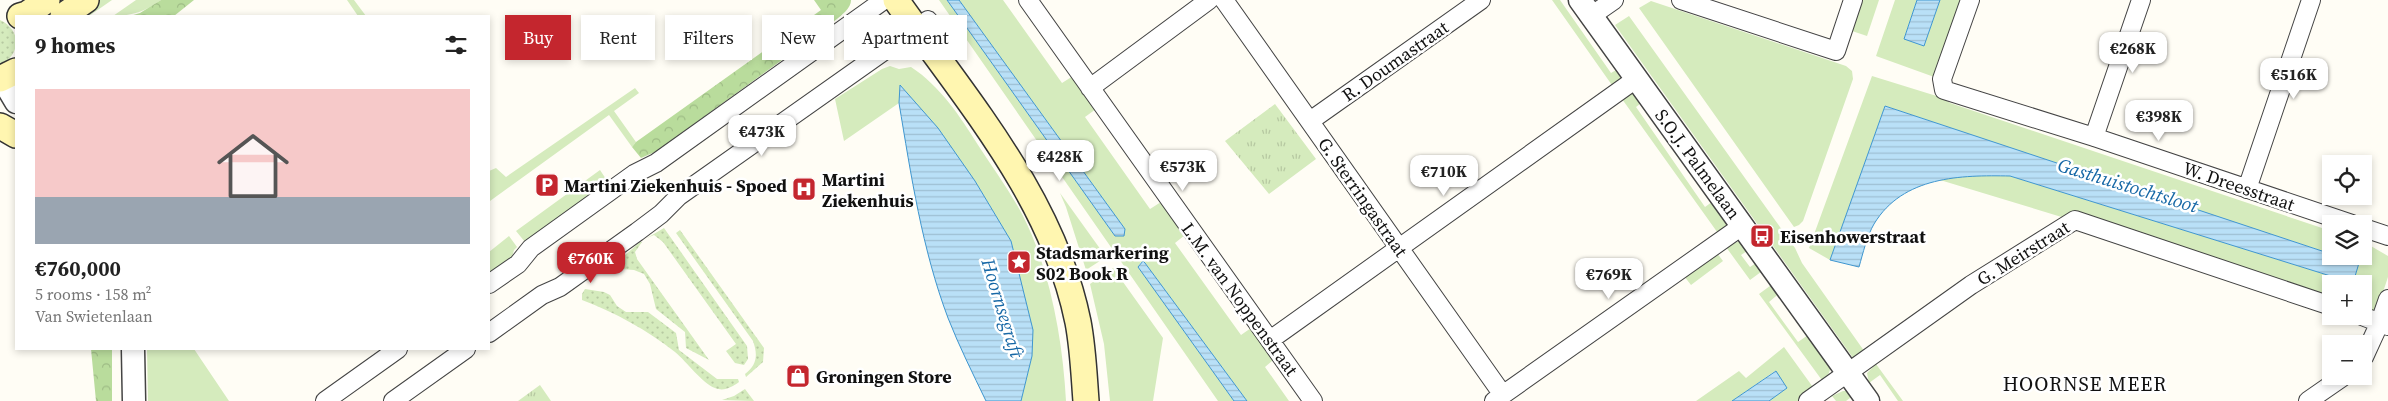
<!DOCTYPE html>
<html lang="en">
<head>
<meta charset="utf-8">
<style>
	body { margin:0; font-family:"Source Serif 4",serif; background:#f2f2f2; color:#222; height:100vh; display:flex; flex-direction:column; font-size:19px; white-space:nowrap }
	* { box-sizing:border-box; margin:0 }
	p { font-size:16px; color:#767676 }
	.icon { flex:none; width:28px; height:28px; fill:none; stroke:currentColor; stroke-width:2; stroke-linecap:round; stroke-linejoin:round }
	.map { position:relative; flex:1; overflow:hidden }
	.side { position:absolute; left:15px; top:15px; width:475px; height:335px; display:flex; flex-direction:column; background:#fff; border-radius:0px; box-shadow:0 2px 8px #0003 }
	.side>* { flex:none }
	.banner { position:absolute; left:505px; top:15px; width:475px; height:45px; display:flex; gap:10px }
	.tools { position:absolute; left:2322px; top:155px; display:grid; gap:10px }
	.tools a { display:grid; place-items:center; width:50px; height:50px; border-radius:0px; background:#fff; box-shadow:0 2px 8px #0003; font-size:25px }
	.price { position:absolute; translate:-50% -42px; padding:0 11px; border-radius:10px; background:#fff; color:#222; font-size:16px; line-height:32px; filter:drop-shadow(0 1px 2px #0008) }
	.price::after { content:''; position:absolute; left:50%; top:30px; width:15px; height:11px; margin-left:-8px; background:inherit; clip-path:polygon(0 0,100% 0,50% 100%) }
	.price.active { background:#c4262e; color:#fff }
	ul { padding:0; list-style:none }
	li { display:grid; align-content:center; gap:10px; height:265px; padding:0 20px }
	li span { display:grid; place-items:center; height:155px; border-radius:0px; color:#555 }
	li>.icon { margin-inline-start:auto }
	span .icon { width:90px; height:90px; fill:#fffc; stroke-width:1 }
	li b { font-size:21px }
	h2 { display:flex; justify-content:space-between; align-items:center; height:60px; padding:0 20px; font-size:21px }
	.chip { padding:0 18px; border-radius:0px; background:#fff; box-shadow:0 2px 8px #0003; font-size:18px; line-height:45px }
	.chip.active { background:#c4262e; color:#fff }
	.map>svg:first-child { display:block }
	.grass { fill:#d5ebbd }
	.forest { fill:url(#forest-crowns) }
	.park { fill:url(#park-tufts) }
	.garden { fill:url(#garden-dots) }
	.water { fill:url(#water-rules); stroke:#3f96cf }
	.lines { fill:none; stroke-linecap:round; stroke-linejoin:round }
	.minor-casing { stroke:#444; stroke-width:20 }
	.tertiary-casing { stroke:#444; stroke-width:25 }
	.secondary-casing { stroke:#333; stroke-width:28 }
	.minor { stroke:#fff; stroke-width:18 }
	.tertiary { stroke:#fff; stroke-width:22 }
	.secondary { stroke:#fff6b0; stroke-width:25 }
	.labels { text-anchor:middle; dominant-baseline:central; stroke-width:5; stroke-linejoin:round; paint-order:stroke }
	.street-label { font-size:18px; fill:#111; stroke:#fff }
	.poi-label { font-size:18px; font-weight:bold; fill:#111; stroke:#fff; text-anchor:start }
	.water-label { font-size:19px; font-style:italic; fill:#1768a6; stroke:#fff }
	.quarter-label { font-size:20px; letter-spacing:1px; fill:#111; stroke:#fff }
</style>
</head>
<body>
<div class="map">
<svg width="2388" height="401" viewBox="0 0 2388 401">
	<defs>
		<pattern id="forest-crowns" width="20" height="18" patternUnits="userSpaceOnUse" patternTransform="scale(1.25)"><rect width="20" height="18" fill="#b9dc9c"/><path d="M2 6a3 3 0 1 1 6 0M12 15a3 3 0 1 1 6 0" fill="none" stroke="#9ebc85"/></pattern>
		<pattern id="park-tufts" width="24" height="20" patternUnits="userSpaceOnUse" patternTransform="scale(1.25)"><rect width="24" height="20" fill="#d5ebbd"/><path d="M3 7l-1-3M5 7V3M7 7l1-3M15 17l-1-3M17 17v-4M19 17l1-3" fill="none" stroke="#b6c8a1"/></pattern>
		<pattern id="garden-dots" width="8" height="8" patternUnits="userSpaceOnUse" patternTransform="scale(1.25)"><rect width="8" height="8" fill="#d5ebbd"/><path d="M2 2h.1M6 6h.1" fill="none" stroke="#b6c8a1" stroke-width="1.8" stroke-linecap="round"/></pattern>
		<pattern id="water-rules" width="6" height="5" patternUnits="userSpaceOnUse" patternTransform="scale(1.25)"><rect width="6" height="5" fill="#b9e0f7"/><path d="M0 2.5h6" fill="none" stroke="#9ebfd3"/></pattern>
	</defs>
	<rect width="100%" height="100%" fill="#fffdf5"/>
	<!-- grass -->
	<path class="grass" d="M93,0H112L89,16H72Z
		M136,0H161C145,11 133,16 113,16Z
		M347,0H354L366,16H358Z
		M939,0H947L1115,236L1125,229L959,0H1003L1062,83L1073,76L1096,109L1085,117L1150,209L1161,202L1185,235L1175,243L1241,335L1251,328L1273,360L1265,367L1289,401H1247L1145,263L1141,262L1138,267L1234,401H1218Z
		M1552,0H1560L1611,73L1623,66L1624,77L1614,88Z
		M1863,0H1879L1867,36L1852,31Z
		M1895,0H1917L1904,39L1924,46L1940,0H1964L1937,78L1876,56Z
		M1651,1L1846,66L1852,71L1853,79L1803,221L1799,225L1794,227L1639,8Z
		M1629,16L1795,248L1802,263L1867,355L1856,362L1615,25Z
		M890,66L899,69L911,67C940,86 960,116 978,145C993,168 1010,191 1023,216C1050,269 1063,341 1066,401H1021L1032,356L1020,281L1011,241L975,181L901,86L899,103L844,141L835,99L882,69Z
		M1872,76L1943,98L1950,103L2331,231V254L1885,106L1830,260L1809,248Z
		M635,88L639,93L614,111L636,142L632,147L609,115L490,201L489,171L496,168L506,177Z
		M1636,93L1645,100L1636,107L1705,207L1716,199L1729,226L1720,236L1622,99L1630,94Z
		M600,170L608,182L525,242L516,231Z
		M1964,175L2010,176L2353,283L2359,263L2338,256H2364V242L2388,256V277L2377,310L2365,312L2364,284H2331V299L1940,180Z
		M1060,193L1106,257L1086,270L1066,207Z
		M509,236L517,247L514,250L512,257L489,273V252Z
		M1737,242H1743L1750,249L1741,255L1750,267L1759,261L1765,269L1750,280L1726,247Z
		M1717,253L1723,261L1691,285L1684,276Z
		M1113,268L1163,338L1153,401H1110L1104,344L1090,284Z
		M1774,283L1781,292L1769,302L1798,342L1811,333L1831,367L1826,381L1824,383L1759,294Z
		M1784,347L1815,390L1799,401H1769L1787,388L1775,371L1732,401H1696L1739,371L1746,378Z
		M147,349H194L229,401H148Z
		M1876,364L1903,401H1898L1880,375L1869,383L1867,373Z
		M1843,391H1849L1854,395L1846,401H1836L1832,396Z"/>
	<!-- forest -->
	<path class="forest" d="M161,0H194L174,16H130L140,13Z
		M814,0H851C852,14 818,30 808,41L657,151L641,158L632,147L636,142L821,10Z
		M91,349H112V401H96Z"/>
	<!-- park -->
	<path class="park" d="M1275,104L1316,159L1269,194L1225,141Z
		M540,385L551,401H518Z"/>
	<!-- garden -->
	<path class="garden" d="M0,20C22,30 21,55 0,65Z
		M664,228L747,346L748,359L744,365L735,363L726,351L736,344L663,242L654,235L647,238Z
		M680,230L764,348L763,362L746,377L745,374C757,365 758,355 753,341L676,233Z
		M640,242H642L635,252L637,259L709,360L686,348L685,332L656,309L650,284L644,274L634,270L620,269L623,257Z
		M585,289L604,292L610,295L617,306L626,312H648L676,333L679,350L717,379H738L739,382C732,387 724,392 715,388C702,383 687,362 675,352C647,330 616,313 582,300V294Z
		M745,389L754,401L722,400L734,396Z"/>
	<!-- water -->
	<path class="water" d="M947,0H959L1125,229L1124,236H1115Z
		M1917,0H1940L1924,46L1904,39Z
		M900,85L938,128L975,181L1011,241L1033,330L1032,356L1021,401H986C973,374 959,346 948,318C922,249 911,175 899,103Z
		M1885,106L2331,254V256L2359,263L2353,283L2010,176C1961,175 1903,176 1874,224C1867,236 1863,253 1859,267L1830,260Z
		M1143,261L1145,263L1247,401H1234L1138,267Z
		M1776,371L1787,388L1769,401H1732Z"/>
	<g class="lines">
		<!-- minor casing -->
		<g class="minor-casing">
			<path id="minor" d="M1028,0L1313,401
				M1224,0L1503,395
				M1681,0L1836,51L1853,0
				M1970,0L1942,79L1944,90L2094,137L2352,224
				M1591,16L1614,0
				M1090,88L1209,0
				M1310,121L1481,0
				M2094,137L2141,0
				M2247,189L2311,0
				M2364,228L2388,236
				M489,284L518,264L531,248L634,174L656,163L884,0
				M2362,316L2388,326
				M489,333L542,295L560,287L637,232L661,214L679,196L928,20
				M1270,340L1636,79
				M2364,357L2380,322L2388,299
				M325,401L398,349
				M393,401L466,349
				M1494,401L1742,226
				M1808,401L1971,285L2075,220L2331,306
				M2308,401L2344,376"/>
		</g>
		<!-- tertiary casing -->
		<g class="tertiary-casing">
			<path id="tertiary" d="M1580,0L1868,401
				M0,80L6,85L16,102
				M133,349L134,401"/>
		</g>
		<!-- secondary casing -->
		<g class="secondary-casing">
			<path id="secondary" d="M896,0C966,100 1053,198 1078,322C1083,348 1084,375 1086,401
				M20,16L27,14L47,0
				M63,16L86,0
				M0,79L16,71
				M0,126L16,135"/>
		</g>
		<!-- minor -->
		<use href="#minor" class="minor"/>
		<!-- tertiary -->
		<use href="#tertiary" class="tertiary"/>
		<!-- secondary -->
		<use href="#secondary" class="secondary"/>
	</g>
	<!-- icons -->
	<defs>
		<g id="parking-square" transform="scale(1.25)"><rect x="-9" y="-9" width="18" height="18" rx="4" fill="#c4262e" stroke="#fff"/><path d="M-3.5-5.5H1a3.5 3.5 0 0 1 0 7H-1V5.5H-3.5ZM-1-3.4V-.6H.8a1.4 1.4 0 0 0 0-2.8Z" fill="#fff"/></g>
		<g id="hospital-square" transform="scale(1.25)"><rect x="-9" y="-9" width="18" height="18" rx="4" fill="#c4262e" stroke="#fff"/><path d="M-5-5h3v3.5h4V-5h3V5h-3V1.5h-4V5h-3Z" fill="#fff"/></g>
		<g id="bus-square" transform="scale(1.25)"><rect x="-9" y="-9" width="18" height="18" rx="4" fill="#c4262e" stroke="#fff"/><path d="M-5-6H5V4H4V6H2V4H-2V6H-4V4H-5ZM-3.5-4V0h7V-4ZM-3.5 1.2v1.5H-2V1.2ZM2 1.2v1.5H3.5V1.2Z" fill="#fff"/></g>
		<g id="sight-square" transform="scale(1.25)"><rect x="-9" y="-9" width="18" height="18" rx="4" fill="#c4262e" stroke="#fff"/><path d="M0-6L1.8-2.2L6-1.7L2.9 1.2L3.7 5.4L0 3.3L-3.7 5.4L-2.9 1.2L-6-1.7L-1.8-2.2Z" fill="#fff"/></g>
		<g id="shop-square" transform="scale(1.25)"><rect x="-9" y="-9" width="18" height="18" rx="4" fill="#c4262e" stroke="#fff"/><path d="M-5-2.5h2.3a2.7 3.5 0 0 1 5.4 0H5L5.5 6h-11ZM-1.5-2.5h3a1.5 2.3 0 0 0-3 0Z" fill="#fff"/></g>
	</defs>
	<g fill-rule="evenodd">
		<use href="#parking-square" x="547" y="185"/>
		<use href="#hospital-square" x="804" y="189"/>
		<use href="#bus-square" x="1762" y="236"/>
		<use href="#sight-square" x="1019" y="262"/>
		<use href="#shop-square" x="798" y="376"/>
	</g>
	<g class="labels">
		<!-- street labels -->
		<g class="street-label">
			<text transform="translate(1395 61) rotate(-35)">R. Doumastraat</text>
			<text transform="translate(1698 164) rotate(54)">S.O.J. Palmelaan</text>
			<text transform="translate(2239 186) rotate(19)">W. Dreesstraat</text>
			<text transform="translate(1363 197) rotate(55)">G. Sterringastraat</text>
			<text transform="translate(2023 253) rotate(-32)">G. Meirstraat</text>
			<text transform="translate(1240 299) rotate(54)">L.M. van Noppenstraat</text>
		</g>
		<!-- poi labels -->
		<g class="poi-label">
			<text x="822" y="179">Martini<tspan x="822" dy="21">Ziekenhuis</tspan></text>
			<text x="564" y="185">Martini Ziekenhuis - Spoed</text>
			<text x="1780" y="236">Eisenhowerstraat</text>
			<text x="1036" y="252">Stadsmarkering<tspan x="1036" dy="21">S02 Book R</tspan></text>
			<text x="816" y="376">Groningen Store</text>
		</g>
		<!-- water labels -->
		<g class="water-label">
			<text transform="translate(2128 185) rotate(17)">Gasthuistochtsloot</text>
			<text transform="translate(1003 308) rotate(73)">Hoornsegraft</text>
		</g>
		<!-- quarter labels -->
		<g class="quarter-label">
			<text x="2085" y="384">HOORNSE MEER</text>
		</g>
	</g>
</svg>
<div class="tools">
<a><svg class="icon" aria-label="locate" viewBox="0 0 24 24"><circle cx="12" cy="12" r="6"/><path d="M12 2v4M12 18v4M2 12h4M18 12h4"/></svg></a>
<a><svg class="icon" aria-label="layers" viewBox="0 0 24 24"><path d="M12 4l9 5-9 5-9-5zM3 14l9 5 9-5"/></svg></a>
<a>+</a>
<a>−</a>
</div>
<b class="price" style="left:2133px;top:74px">€268K</b>
<b class="price" style="left:2294px;top:100px">€516K</b>
<b class="price" style="left:2159px;top:142px">€398K</b>
<b class="price" style="left:762px;top:157px">€473K</b>
<b class="price" style="left:1060px;top:182px">€428K</b>
<b class="price" style="left:1183px;top:192px">€573K</b>
<b class="price" style="left:1444px;top:197px">€710K</b>
<b class="price active" style="left:591px;top:284px">€760K</b>
<b class="price" style="left:1609px;top:300px">€769K</b>
<div class="banner">
<a class="chip active">Buy</a>
<a class="chip">Rent</a>
<a class="chip">Filters</a>
<a class="chip">New</a>
<a class="chip">Apartment</a>
</div>
<section class="side">
<h2>9 homes<svg class="icon" aria-label="filters" viewBox="0 0 24 24"><path d="M4 7h16M4 17h16"/><circle cx="9" cy="7" r="2"/><circle cx="15" cy="17" r="2"/></svg></h2>
<ul>
<li><span style="background:linear-gradient(#f6c9c9 70%,#9aa5b1 0)"><svg class="icon" aria-label="home" viewBox="0 0 24 24"><path d="M3 11l9-7 9 7M6 9v11h12V9"/></svg></span><div><b>€760,000</b><p>5 rooms · 158 m²</p><p>Van Swietenlaan</p></div></li>
</ul>
</section>
</div>
</body>
</html>
